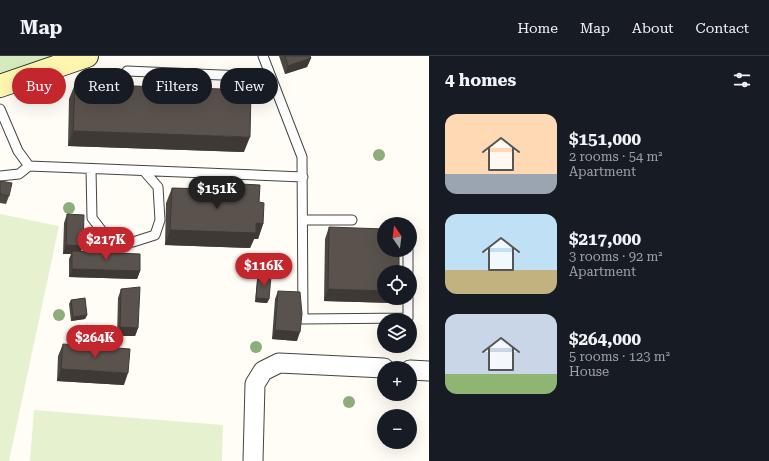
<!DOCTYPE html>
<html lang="en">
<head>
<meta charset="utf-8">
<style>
	body { margin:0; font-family:"Roboto Serif",serif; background:#20242c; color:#f1f3f6; height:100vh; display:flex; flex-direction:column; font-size:15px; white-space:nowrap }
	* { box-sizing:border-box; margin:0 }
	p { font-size:13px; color:#9ea1a6 }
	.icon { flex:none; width:22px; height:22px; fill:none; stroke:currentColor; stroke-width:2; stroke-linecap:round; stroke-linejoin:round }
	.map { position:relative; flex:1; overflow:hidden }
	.details { display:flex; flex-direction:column; background:#171b24; width:340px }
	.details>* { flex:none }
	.guide { position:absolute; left:12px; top:12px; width:357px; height:36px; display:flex; gap:8px }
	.needle { width:26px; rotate:346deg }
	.fabs { position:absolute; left:377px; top:161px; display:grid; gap:8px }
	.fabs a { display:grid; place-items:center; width:40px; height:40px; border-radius:50%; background:#171b24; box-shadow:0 4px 16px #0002; font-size:20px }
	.price { position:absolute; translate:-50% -34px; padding:0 9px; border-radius:14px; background:#c4262e; color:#fff; font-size:13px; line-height:26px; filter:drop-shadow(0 1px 2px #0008) }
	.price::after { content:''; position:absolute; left:50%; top:24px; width:12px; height:9px; margin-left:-6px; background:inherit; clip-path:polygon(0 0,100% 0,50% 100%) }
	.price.on { background:#222; color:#fff }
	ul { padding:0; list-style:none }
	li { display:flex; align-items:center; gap:12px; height:100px; padding:0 16px }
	li span { display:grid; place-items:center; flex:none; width:112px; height:80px; border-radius:12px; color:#555 }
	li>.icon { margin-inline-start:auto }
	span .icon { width:48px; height:48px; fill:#fffc; stroke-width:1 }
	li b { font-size:17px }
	h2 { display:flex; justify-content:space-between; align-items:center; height:48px; padding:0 16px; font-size:17px }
	.tag { padding:0 14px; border-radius:18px; background:#171b24; box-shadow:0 4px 16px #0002; font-size:14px; line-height:36px }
	.tag.on { background:#c4262e; color:#fff }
	header { display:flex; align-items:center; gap:24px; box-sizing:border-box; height:56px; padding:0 20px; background:#171b24; border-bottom:1px solid #363941 }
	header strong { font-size:19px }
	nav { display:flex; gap:22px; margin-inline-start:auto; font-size:14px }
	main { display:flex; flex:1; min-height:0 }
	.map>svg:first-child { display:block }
	.green { fill:#d5ebbd }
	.pitch { fill:#e6f2cf }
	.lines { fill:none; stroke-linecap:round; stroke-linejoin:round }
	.lane-casing { stroke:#444; stroke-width:11 }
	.street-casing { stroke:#444; stroke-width:21 }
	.secondary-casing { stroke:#333; stroke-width:24 }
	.lane { stroke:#fff; stroke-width:9 }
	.street { stroke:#fff; stroke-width:19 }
	.secondary { stroke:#fff6b0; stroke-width:22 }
	.tree { fill:#8dad7f }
	.wall { fill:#4d4742 }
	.shaded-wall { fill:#3f3936 }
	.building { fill:#5a524d; stroke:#3f3936 }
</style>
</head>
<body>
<header>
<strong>Map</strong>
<nav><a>Home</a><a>Map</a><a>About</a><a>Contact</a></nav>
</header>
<main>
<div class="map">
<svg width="429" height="405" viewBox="0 0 429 405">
	<rect width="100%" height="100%" fill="#fffdf5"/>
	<!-- green -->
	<path class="green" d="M0,0H54L0,18Z"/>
	<!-- pitch -->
	<path class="pitch" d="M0,158L59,170L9,405H0Z
		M34,354L223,369L222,405H30Z"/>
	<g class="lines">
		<!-- lane casing -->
		<g class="lane-casing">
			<path id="lane" d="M263,0L302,101L303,263L408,262V242
				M127,15L270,21
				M0,53L18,95L29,110L303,121
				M91,113L92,162L109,184L133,186L155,179L160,164L158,131L144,115
				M0,120L19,118L29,110
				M303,164H352
				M408,194V216"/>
		</g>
		<!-- street casing -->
		<g class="street-casing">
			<path id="street" d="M410,314L429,315
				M253,405L255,328L263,315L279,307L384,312"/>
		</g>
		<!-- secondary casing -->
		<g class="secondary-casing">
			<path id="secondary" d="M0,30L87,0"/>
		</g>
		<!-- lane -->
		<use href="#lane" class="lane"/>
		<!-- street -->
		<use href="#street" class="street"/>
		<!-- secondary -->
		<use href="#secondary" class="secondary"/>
	</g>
	<!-- trees -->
	<g class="tree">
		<circle cx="379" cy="99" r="6"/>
		<circle cx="69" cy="152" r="6"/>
		<circle cx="59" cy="259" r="6"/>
		<circle cx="256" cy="291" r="6"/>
		<circle cx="349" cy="346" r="6"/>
	</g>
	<!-- wall -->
	<path class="wall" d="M279,0H310L311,2L307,11L285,18Z
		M75,28L244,96L68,90L69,43Z
		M0,125L9,140L6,148L0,147Z
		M240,128L259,146L263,168L258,183H254L250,192L165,189L166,147L172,132L238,134Z
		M67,158L81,196L140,215L137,223L69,221V203L71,198H63L64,167Z
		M329,171L394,247L324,245L325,183Z
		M258,219L269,243L267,247L255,246L257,224Z
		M121,233L138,272L135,280H117L118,242Z
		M278,235L297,285L272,283L275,243Z
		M71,244L87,259L85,263L71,265L69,248Z
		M63,288L124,329L57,325L58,300Z"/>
	<!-- shaded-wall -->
	<path class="shaded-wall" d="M311,2L307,11L285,18L288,10Z
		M73,75L250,81L244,96L68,90Z
		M256,167L263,168L258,183H254L250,192L165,189L170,174Z
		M66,189L83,190L80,198L72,195L71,198H63Z
		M72,213L140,215L137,223L69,221Z
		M328,233L384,235V242H396L394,247L324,245Z
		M256,242L269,243L267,247L255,246Z
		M87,259L85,263L71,265L73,261Z
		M120,271L138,272L135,280H117Z
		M275,274L300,276L297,285L272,283Z
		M61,313L128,317L124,329L57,325Z"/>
	<!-- building -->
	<path class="building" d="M285,0H310L311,2L288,10Z
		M75,28L251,34L250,81L73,75Z
		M0,125L12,127L9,140L0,138Z
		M240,128L260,129L259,146L264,147L263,168L256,167V177L170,174L172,132L240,134Z
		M67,158L84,159L83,190L66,189Z
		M329,171L384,173V194H399V216H384V235L328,233Z
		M72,195L140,198V215L72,213Z
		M258,219L271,220L269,243L256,242Z
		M140,231L138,272L120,271L121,233Z
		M278,235L300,236L302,258L300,276L275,274Z
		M85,242L87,259L73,261L71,244Z
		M63,288L130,293L128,317L61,313Z"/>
</svg>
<div class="fabs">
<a><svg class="needle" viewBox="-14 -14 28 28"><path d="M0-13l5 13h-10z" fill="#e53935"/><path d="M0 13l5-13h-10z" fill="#9ea1a6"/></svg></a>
<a><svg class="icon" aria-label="locate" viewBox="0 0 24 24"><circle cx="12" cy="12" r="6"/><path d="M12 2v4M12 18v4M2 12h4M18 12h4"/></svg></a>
<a><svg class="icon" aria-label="layers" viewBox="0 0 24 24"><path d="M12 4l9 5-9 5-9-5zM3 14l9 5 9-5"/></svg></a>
<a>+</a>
<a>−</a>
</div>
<b class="price on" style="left:217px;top:154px">$151K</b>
<b class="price" style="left:106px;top:205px">$217K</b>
<b class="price" style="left:264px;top:231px">$116K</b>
<b class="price" style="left:95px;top:303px">$264K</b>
<div class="guide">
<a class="tag on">Buy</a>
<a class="tag">Rent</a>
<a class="tag">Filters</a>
<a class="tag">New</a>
</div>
</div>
<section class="details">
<h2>4 homes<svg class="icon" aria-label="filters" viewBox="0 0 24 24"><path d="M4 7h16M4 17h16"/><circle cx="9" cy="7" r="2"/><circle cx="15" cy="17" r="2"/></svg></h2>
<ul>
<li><span style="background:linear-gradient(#ffd9b3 75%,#9aa5b1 0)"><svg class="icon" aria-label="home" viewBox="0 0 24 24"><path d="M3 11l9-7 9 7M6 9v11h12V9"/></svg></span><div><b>$151,000</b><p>2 rooms · 54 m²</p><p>Apartment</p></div></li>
<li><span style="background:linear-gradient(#bfe0f5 70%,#c2b280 0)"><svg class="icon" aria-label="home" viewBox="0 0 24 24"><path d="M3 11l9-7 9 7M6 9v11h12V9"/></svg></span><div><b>$217,000</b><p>3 rooms · 92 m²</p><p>Apartment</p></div></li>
<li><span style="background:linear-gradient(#c9d6e8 75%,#8fb573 0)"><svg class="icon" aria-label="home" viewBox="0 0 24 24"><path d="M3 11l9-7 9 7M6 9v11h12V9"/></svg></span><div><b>$264,000</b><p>5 rooms · 123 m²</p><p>House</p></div></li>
</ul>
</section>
</main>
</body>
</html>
